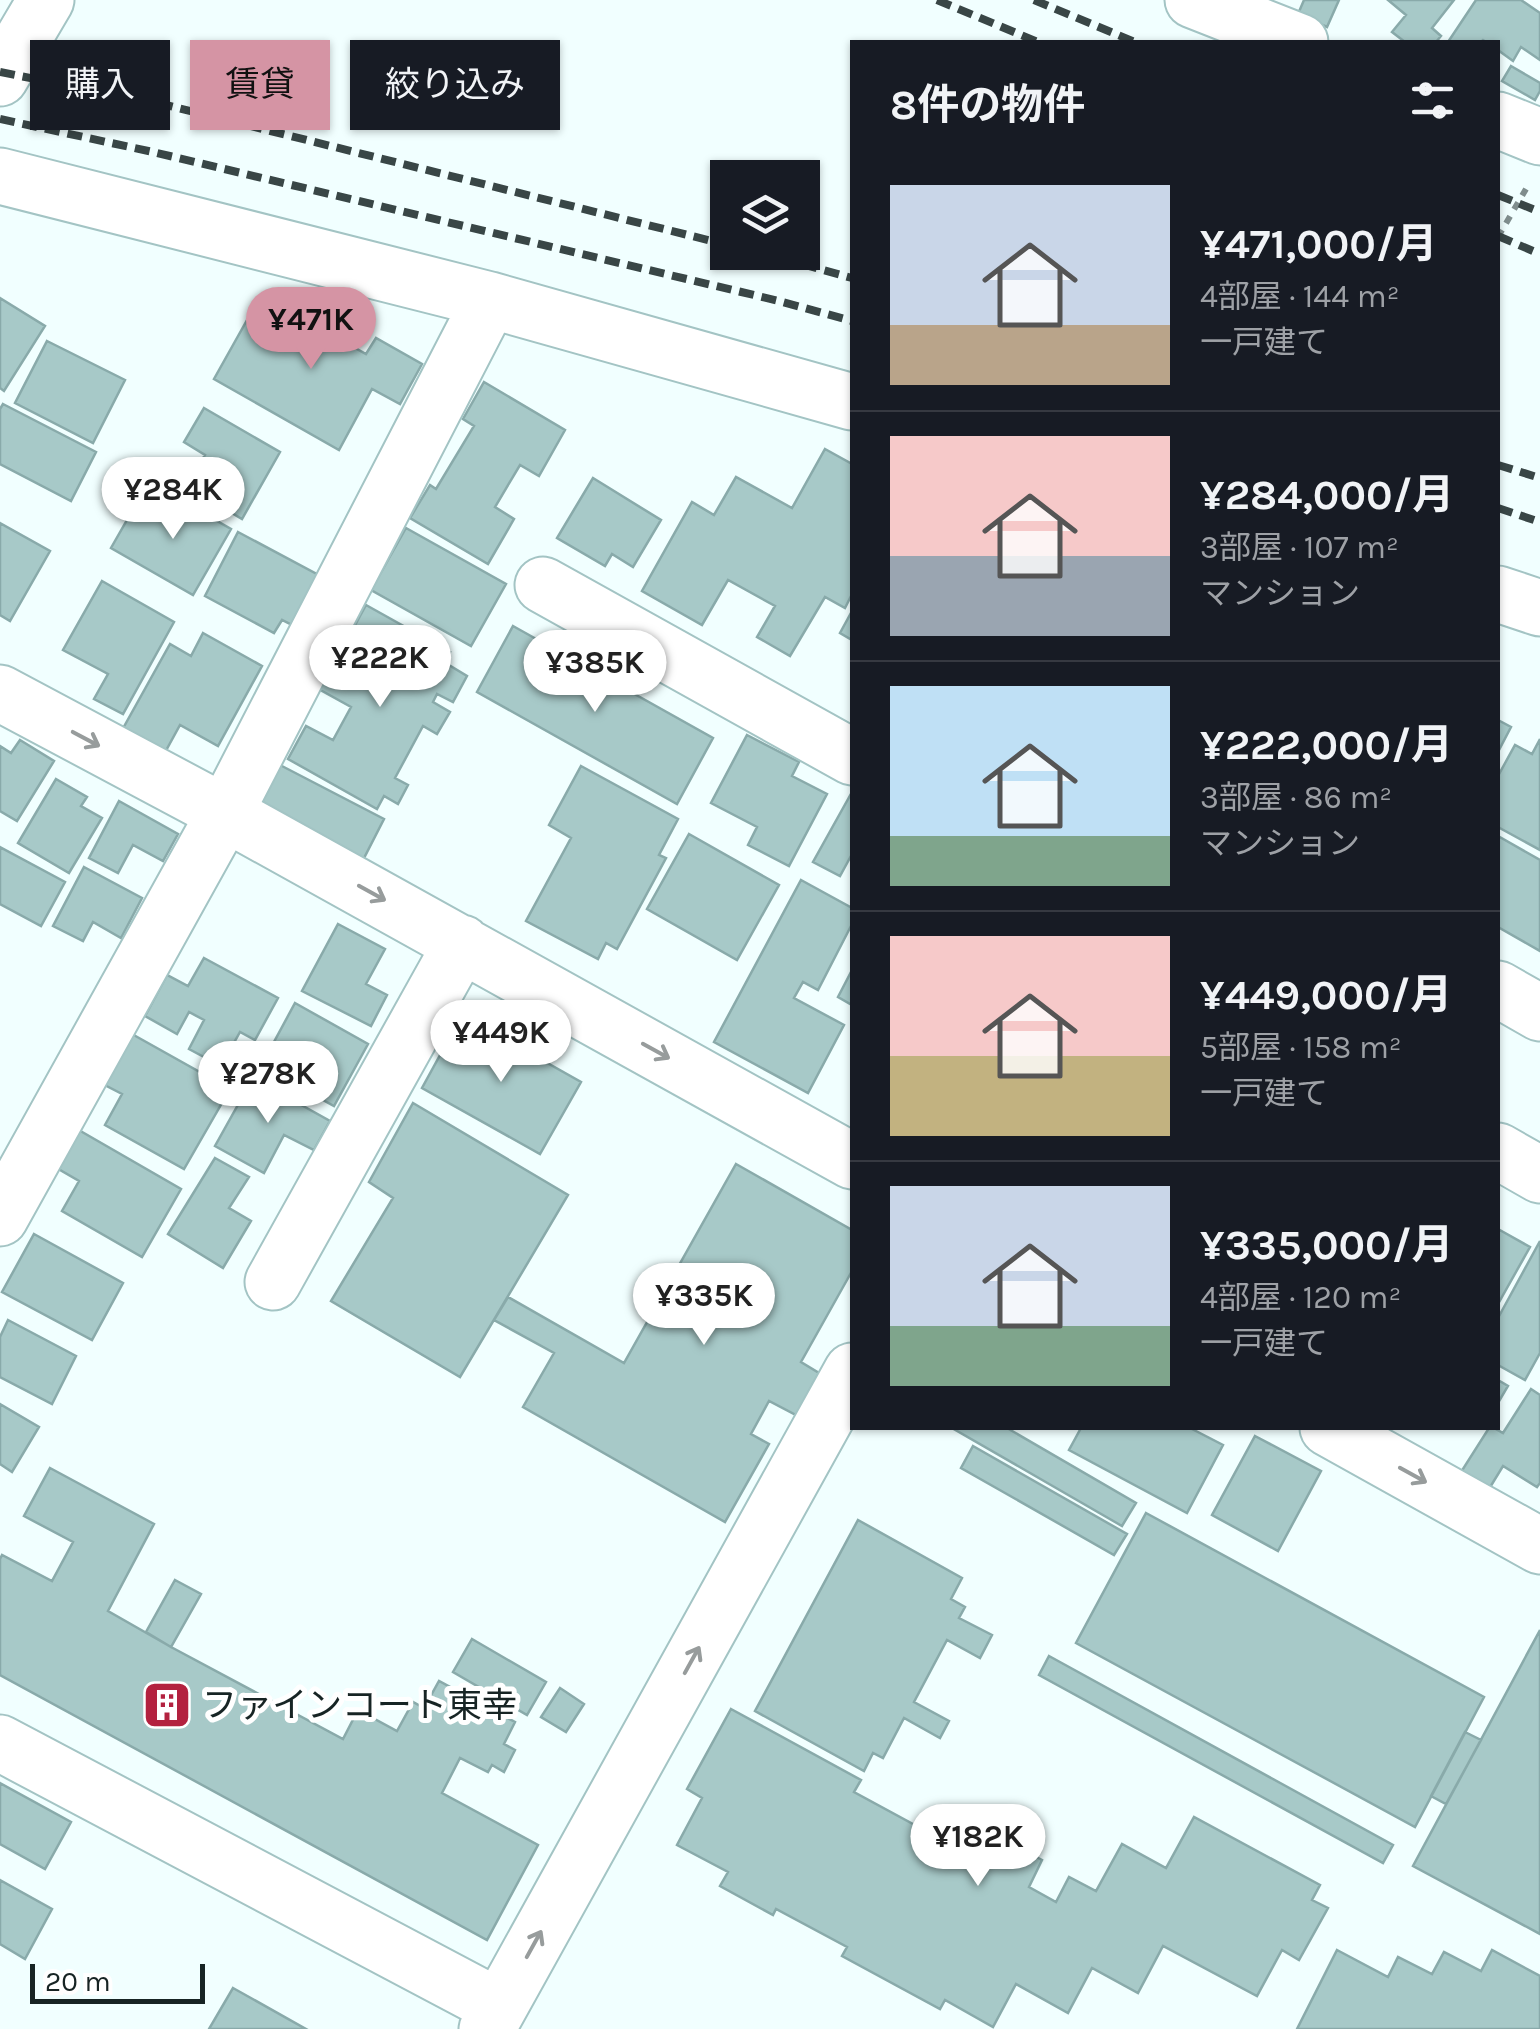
<!DOCTYPE html>
<html lang="ja">
<head>
<meta charset="utf-8">
<style>
	body { margin:0; font-family:Karla,"Noto Sans JP",sans-serif; background:#242831; color:#f1f3f6; height:100vh; display:flex; flex-direction:column; font-size:38px; white-space:nowrap }
	* { box-sizing:border-box; margin:0 }
	p { font-size:32px; color:#9ea1a6 }
	.icon { flex:none; width:55px; height:55px; fill:none; stroke:currentColor; stroke-width:2; stroke-linecap:round; stroke-linejoin:round }
	.map { position:relative; flex:1; overflow:hidden }
	.panel { position:absolute; left:850px; top:40px; width:650px; height:1390px; display:flex; flex-direction:column; background:#171b24; border-radius:0px; box-shadow:0 2px 8px #0004 }
	.panel>* { flex:none }
	.top-card { position:absolute; left:30px; top:40px; width:670px; height:90px; display:flex; gap:20px }
	.fabs { position:absolute; left:710px; top:160px; display:grid; gap:20px }
	.fabs a { display:grid; place-items:center; width:110px; height:110px; border-radius:0px; background:#171b24; box-shadow:0 2px 8px #0004; font-size:50px }
	.scale { position:absolute; left:30px; bottom:25px; width:175px; box-sizing:border-box; padding-left:10px; border:5px solid #172424; border-top:0; font-size:28px; line-height:35px; white-space:nowrap; color:#172424; -webkit-text-stroke:8px #fff; paint-order:stroke }
	.price { position:absolute; translate:-50% -85px; padding:0 22px; border-radius:35px; background:#fff; color:#222; font-size:32px; line-height:65px; filter:drop-shadow(0 2px 5px #0008) }
	.price::after { content:''; position:absolute; left:50%; top:60px; width:30px; height:22px; margin-left:-15px; background:inherit; clip-path:polygon(0 0,100% 0,50% 100%) }
	.price.current { background:#d594a4; color:#111 }
	ul { padding:0; list-style:none }
	li { display:flex; align-items:center; gap:30px; height:250px; padding:0 40px }
	li+li { border-top:2px solid #363941 }
	li span { display:grid; place-items:center; flex:none; width:280px; height:200px; border-radius:0px; color:#555 }
	li>.icon { margin-inline-start:auto }
	span .icon { width:120px; height:120px; fill:#fffc; stroke-width:1 }
	li b { font-size:42px }
	h2 { display:flex; justify-content:space-between; align-items:center; height:120px; padding:0 40px; font-size:42px }
	.pill { padding:0 35px; border-radius:0px; background:#171b24; box-shadow:0 2px 8px #0004; font-size:35px; line-height:90px }
	.pill.current { background:#d594a4; color:#111 }
	.map>svg:first-child { display:block }
	.building { fill:#a7c9c8; stroke:#89aaaa; stroke-width:2.5 }
	.lines { fill:none; stroke-linecap:round; stroke-linejoin:round }
	.minor-casing { stroke:#a3c4c4; stroke-width:59 }
	.path { stroke:#7f8d8d; stroke-width:6; stroke-dasharray:8 8; stroke-linecap:butt }
	.minor { stroke:#fff; stroke-width:55 }
	.rail { stroke:#394646; stroke-width:8; stroke-dasharray:15 8; stroke-linecap:butt }
	.oneway { stroke:#979c9c }
	.labels { text-anchor:middle; dominant-baseline:central; stroke-width:10; stroke-linejoin:round; paint-order:stroke }
	.poi-label { font-size:35px; fill:#172424; stroke:#fff; text-anchor:start }
</style>
</head>
<body>
<div class="map">
<svg width="1540" height="2029" viewBox="0 0 1540 2029">
	<rect width="100%" height="100%" fill="#f1ffff"/>
	<!-- building -->
	<path class="building" d="M1304,0H1339L1327,27L1298,14Z
		M1388,0H1454L1432,28L1441,36L1436,42H1405L1392,32L1406,15Z
		M1476,0H1521L1540,13V60L1521,47L1513,61L1498,50V42H1486L1483,40L1481,42H1448Z
		M1511,66L1540,83V91L1535,100L1502,81Z
		M261,295L366,354L376,338L422,364L400,404L372,389L339,450L214,379Z
		M0,298L45,326L4,391L0,388Z
		M47,341L125,380L93,443L15,403Z
		M484,382L565,430L539,476L520,465L495,507L514,519L488,564L410,518L430,485L436,489L474,426L463,419Z
		M3,404L96,452L71,501L0,464V409Z
		M204,408L280,452L242,519L186,486L205,455L184,442Z
		M825,449L852,464V594L845,608L825,597L790,656L757,637L775,606L728,580L702,625L642,591L692,502L714,515L736,477L792,508Z
		M593,478L661,520L633,567L612,554L605,566L557,538Z
		M168,493L231,529L193,595L111,548L135,506L154,516Z
		M0,523L50,551L10,621L0,615Z
		M406,528L506,584L471,646L371,590Z
		M238,532L328,580L302,630L282,620L274,633L205,596Z
		M102,581L174,622L123,714L94,699L108,674L63,650Z
		M366,605L450,652L444,662L467,676L453,702L437,694L433,702L450,712L437,734L423,726L395,778L408,785L398,804L384,796L377,809L288,759L306,726L333,740L351,707L315,687L332,656L370,677L379,659L347,640Z
		M852,611V640L840,633Z
		M513,626L713,738L677,804L477,692Z
		M203,633L262,666L218,746L180,725L163,756L121,732L170,644L191,656Z
		M1498,720L1511,727L1498,752Z
		M747,735L799,762L792,776L827,794L789,866L748,845L757,827L711,803Z
		M1540,739V850L1498,827V776L1515,745L1532,754Z
		M20,740L54,761L17,821L0,811V746L11,753Z
		M280,765L384,819L363,860L260,806Z
		M581,766L678,819L659,855L666,858L617,949L606,943L598,959L526,921L571,838L549,825Z
		M56,779L87,797L81,806L102,818L69,873L18,843Z
		M852,792V854L840,876L813,862Z
		M119,801L178,834L163,861L133,845L118,873L89,858Z
		M689,834L779,885L737,960L647,909Z
		M1498,836L1540,860V951L1498,927Z
		M0,847L65,882L41,926L0,904Z
		M84,867L142,898L121,938L93,922L83,941L53,926Z
		M801,880L852,908V924L818,990L803,982L794,998L844,1025L808,1093L714,1042Z
		M338,924L385,949L366,984L387,995L371,1026L302,991Z
		M204,958L278,998L255,1040L240,1032L221,1066L189,1049L204,1020L189,1012L177,1034L145,1016L167,975L188,986Z
		M852,970V1005L838,997Z
		M295,1003L368,1044L334,1106L261,1066Z
		M462,1015L581,1082L540,1154L422,1088Z
		M123,1029L230,1089L184,1169L105,1125L122,1094L95,1080Z
		M253,1078L330,1121L314,1150L284,1135L264,1173L215,1146Z
		M413,1103L568,1195L460,1377L331,1301L393,1198L369,1182Z
		M77,1129L181,1189L142,1257L62,1211L79,1181L55,1167Z
		M215,1158L249,1177L229,1208L251,1221L223,1268L168,1234Z
		M736,1164L852,1230V1271L801,1362L819,1373L796,1415L769,1401L751,1434L769,1444L725,1522L523,1407L554,1353L494,1320L508,1297L624,1363Z
		M1498,1229L1530,1247L1498,1304Z
		M34,1234L123,1283L92,1340L2,1292Z
		M1540,1241V1353L1525,1380L1498,1365V1318Z
		M8,1320L76,1356L52,1404L0,1377V1337Z
		M1498,1380L1508,1386L1498,1403Z
		M1531,1389L1540,1395V1483L1537,1487L1503,1466L1489,1489L1461,1472L1489,1428H1494L1503,1433Z
		M0,1404L39,1427L12,1472L0,1464Z
		M952,1428H1007L1136,1503L1122,1526Z
		M1081,1428H1190L1223,1445L1187,1513L1069,1450Z
		M1255,1436L1321,1471L1278,1551L1212,1515Z
		M973,1446L1127,1534L1114,1555L961,1468Z
		M50,1468L154,1524L108,1611L171,1647L343,1739L358,1710L397,1731L413,1702L424,1708L439,1681L515,1722L504,1744L515,1750L504,1772L492,1765L488,1772L460,1758L442,1793L538,1845L487,1940L0,1675V1559L2,1555L52,1581L73,1542L24,1516Z
		M1146,1513L1484,1697L1415,1827L1076,1643Z
		M858,1520L962,1578L951,1599L965,1607L959,1618L992,1635L980,1658L947,1640L914,1702L949,1721L940,1738L904,1718L883,1758L873,1753L864,1771L755,1711Z
		M175,1580L201,1594L171,1647L146,1632Z
		M1540,1630V1934L1413,1866Z
		M472,1639L546,1682L527,1715L453,1672Z
		M1049,1656L1393,1845L1383,1863L1039,1675Z
		M560,1688L584,1704L566,1732L541,1717Z
		M731,1709L861,1780L854,1792L985,1863L999,1837L1042,1860L1029,1887L1056,1902L1069,1877L1096,1891L1122,1844L1166,1868L1194,1817L1320,1885L1312,1900L1328,1908L1299,1960L1282,1950L1257,1996L1163,1946L1138,1993L1092,1968L1068,2013L1016,1984L993,2027L945,2000L940,2009L842,1956L847,1947L776,1909L773,1915L720,1886L728,1872L677,1845L702,1798L687,1789Z
		M1465,1732L1481,1740L1446,1804L1431,1796Z
		M0,1783L71,1822L45,1869L0,1844Z
		M0,1880L52,1909L25,1959L0,1944Z
		M1337,1950L1388,1977L1398,1957L1432,1974L1444,1952L1481,1971L1492,1950L1540,1976V2029H1297Z
		M1337,1950L1388,1977L1398,1957L1432,1974L1444,1952L1481,1971L1492,1950L1540,1976V2029H1297Z
		M233,1988L306,2029H209Z"/>
	<g class="lines">
		<!-- minor casing -->
		<g class="minor-casing">
			<path id="minor" d="M1193,0L1300,42
				M0,78L46,0
				M1498,120L1540,137
				M0,176L490,300L852,402
				M543,585L852,757
				M1498,594L1540,608
				M0,693L225,813L852,1161
				M1498,989L1540,1013
				M1498,1151L1540,1175
				M0,1218L225,813L490,300
				M273,1282L462,943
				M1328,1428L1540,1546
				M0,1743L499,2007
				M487,2029L852,1371"/>
		</g>
		<!-- path -->
		<path class="path" d="M1498,237L1526,189"/>
		<!-- minor -->
		<use href="#minor" class="minor"/>
		<!-- rail -->
		<path class="rail" d="M937,0L1038,42
			M1034,0L1135,42
			M0,72L162,104L728,245
			M0,119L153,152L779,301L852,321
			M1498,195L1540,212
			M1498,236L1540,254
			M758,252L852,278
			M1498,465L1540,478
			M1498,508L1540,522"/>
	</g>
	<!-- one-way arrows -->
	<defs><path id="oneway-shaft" d="M-6 0H5M1.5-3L5.5 0L1.5 3" fill="none" stroke-width="1.6" stroke-linecap="round" stroke-linejoin="round" transform="scale(2.5)"/></defs>
	<g class="oneway">
		<use href="#oneway-shaft" transform="translate(86 739) rotate(28)"/>
		<use href="#oneway-shaft" transform="translate(372 893) rotate(29)"/>
		<use href="#oneway-shaft" transform="translate(656 1051) rotate(29)"/>
		<use href="#oneway-shaft" transform="translate(1413 1475) rotate(29)"/>
		<use href="#oneway-shaft" transform="translate(692 1660) rotate(-61)"/>
		<use href="#oneway-shaft" transform="translate(534 1944) rotate(-61)"/>
	</g>
	<!-- icons -->
	<defs>
		<g id="building-square" transform="scale(2.5)"><rect x="-9" y="-9" width="18" height="18" rx="4" fill="#b3213f" stroke="#fff"/><path d="M-4-6H4V6H1V3H-1V6H-4ZM-2.5-4.3h1.7v1.8h-1.7ZM.8-4.3h1.7v1.8H.8ZM-2.5-1h1.7V.8h-1.7ZM.8-1h1.7V.8H.8Z" fill="#fff"/></g>
	</defs>
	<g fill-rule="evenodd">
		<use href="#building-square" x="167" y="1705"/>
	</g>
	<g class="labels">
		<!-- poi labels -->
		<g class="poi-label">
			<text x="202" y="1705">ファインコート東幸</text>
		</g>
	</g>
</svg>
<div class="fabs">
<a><svg class="icon" aria-label="layers" viewBox="0 0 24 24"><path d="M12 4l9 5-9 5-9-5zM3 14l9 5 9-5"/></svg></a>
</div>
<div class="scale">20 m</div>
<b class="price current" style="left:311px;top:372px">¥471K</b>
<b class="price" style="left:173px;top:542px">¥284K</b>
<b class="price" style="left:380px;top:710px">¥222K</b>
<b class="price" style="left:595px;top:715px">¥385K</b>
<b class="price" style="left:501px;top:1085px">¥449K</b>
<b class="price" style="left:268px;top:1126px">¥278K</b>
<b class="price" style="left:704px;top:1348px">¥335K</b>
<b class="price" style="left:978px;top:1889px">¥182K</b>
<div class="top-card">
<a class="pill">購入</a>
<a class="pill current">賃貸</a>
<a class="pill">絞り込み</a>
</div>
<section class="panel">
<h2>8件の物件<svg class="icon" aria-label="filters" viewBox="0 0 24 24"><path d="M4 7h16M4 17h16"/><circle cx="9" cy="7" r="2"/><circle cx="15" cy="17" r="2"/></svg></h2>
<ul>
<li><span style="background:linear-gradient(#c9d6e8 70%,#b9a48a 0)"><svg class="icon" aria-label="home" viewBox="0 0 24 24"><path d="M3 11l9-7 9 7M6 9v11h12V9"/></svg></span><div><b>¥471,000/月</b><p>4部屋 · 144 m²</p><p>一戸建て</p></div></li>
<li><span style="background:linear-gradient(#f6c9c9 60%,#9aa5b1 0)"><svg class="icon" aria-label="home" viewBox="0 0 24 24"><path d="M3 11l9-7 9 7M6 9v11h12V9"/></svg></span><div><b>¥284,000/月</b><p>3部屋 · 107 m²</p><p>マンション</p></div></li>
<li><span style="background:linear-gradient(#bfe0f5 75%,#7fa58c 0)"><svg class="icon" aria-label="home" viewBox="0 0 24 24"><path d="M3 11l9-7 9 7M6 9v11h12V9"/></svg></span><div><b>¥222,000/月</b><p>3部屋 · 86 m²</p><p>マンション</p></div></li>
<li><span style="background:linear-gradient(#f6c9c9 60%,#c2b280 0)"><svg class="icon" aria-label="home" viewBox="0 0 24 24"><path d="M3 11l9-7 9 7M6 9v11h12V9"/></svg></span><div><b>¥449,000/月</b><p>5部屋 · 158 m²</p><p>一戸建て</p></div></li>
<li><span style="background:linear-gradient(#c9d6e8 70%,#7fa58c 0)"><svg class="icon" aria-label="home" viewBox="0 0 24 24"><path d="M3 11l9-7 9 7M6 9v11h12V9"/></svg></span><div><b>¥335,000/月</b><p>4部屋 · 120 m²</p><p>一戸建て</p></div></li>
</ul>
</section>
</div>
</body>
</html>
